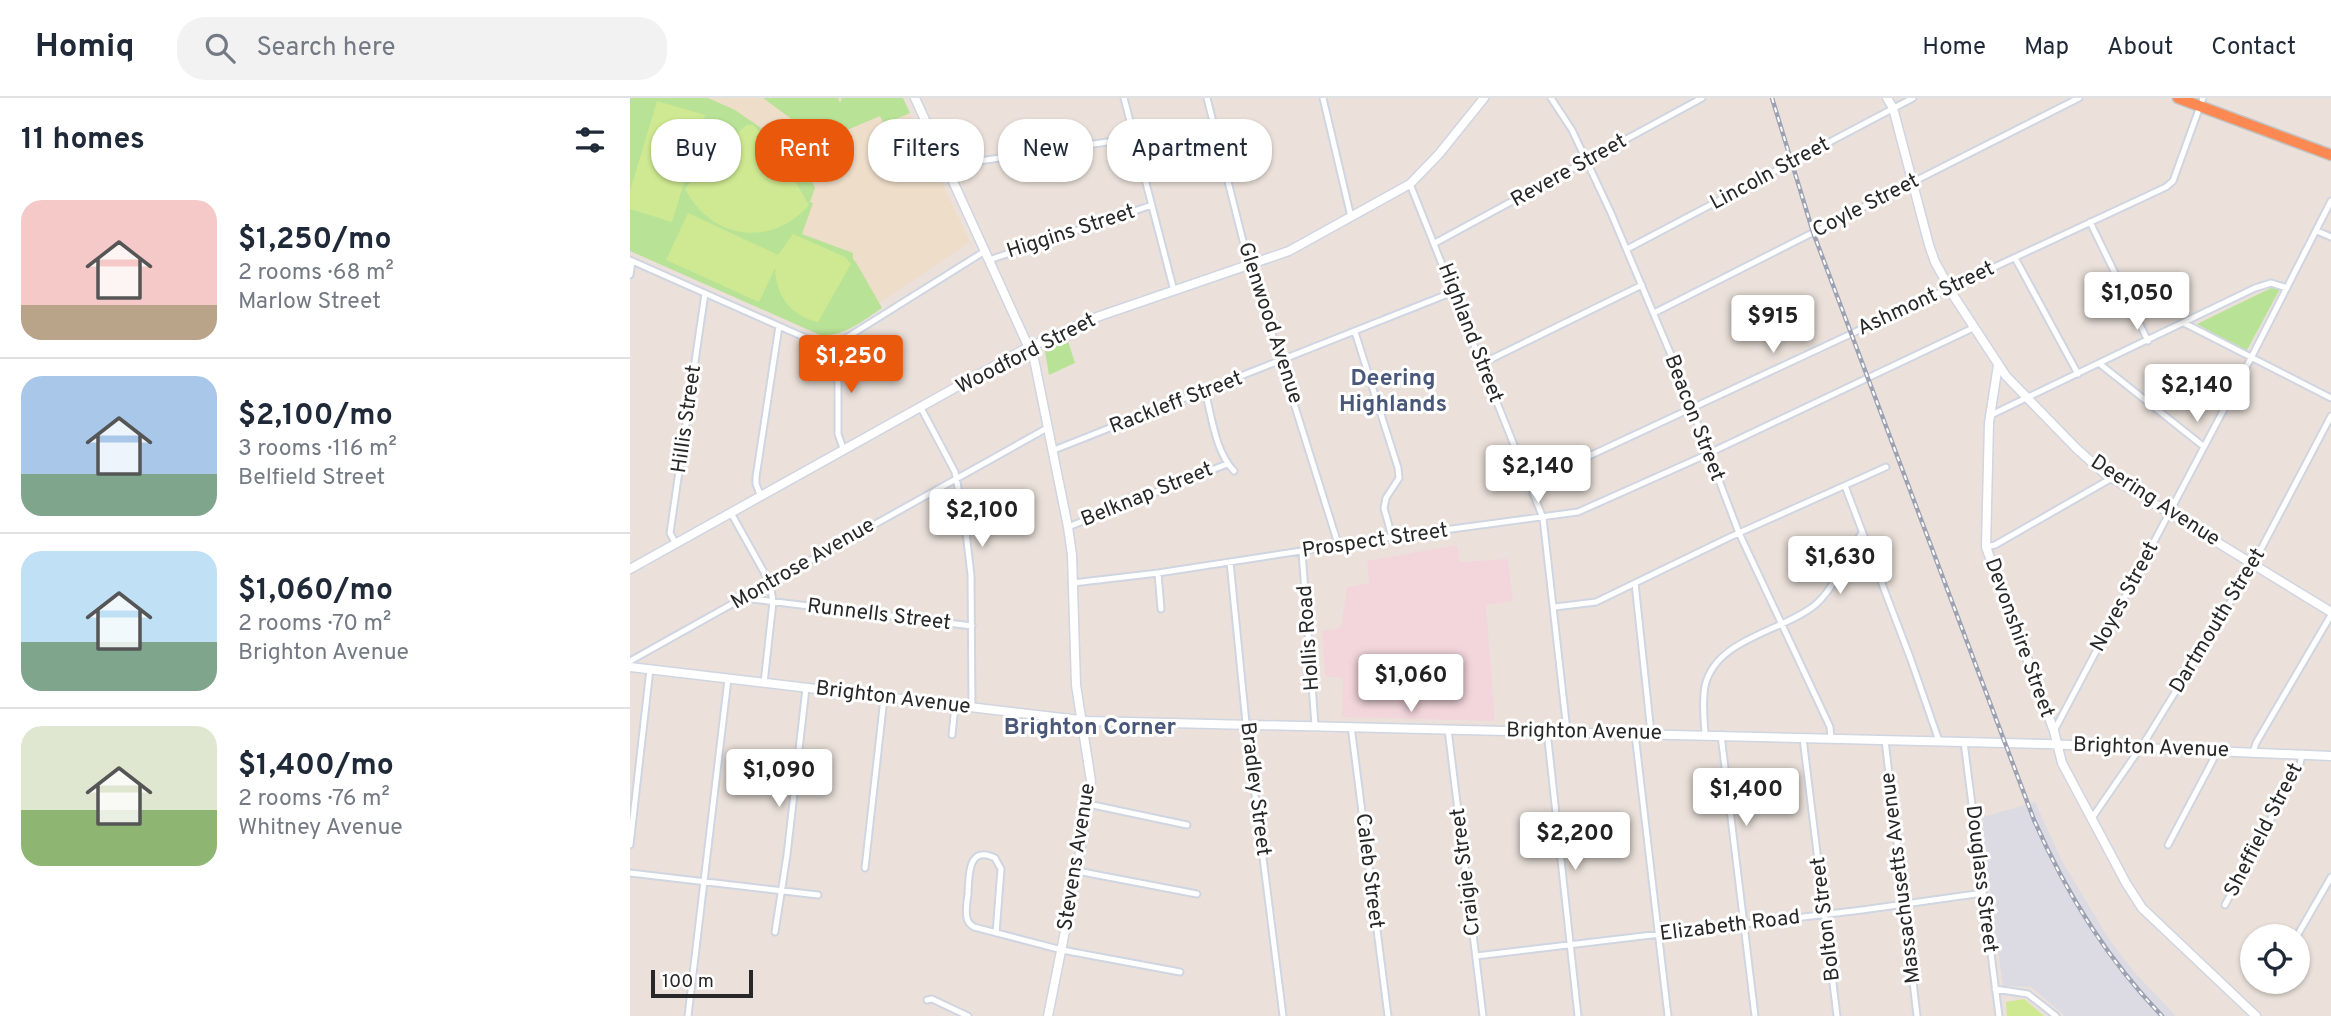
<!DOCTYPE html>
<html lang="en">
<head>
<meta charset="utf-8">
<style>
	body { margin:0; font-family:Overpass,sans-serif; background:#f2f2f3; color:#1f2937; height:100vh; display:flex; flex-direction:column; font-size:26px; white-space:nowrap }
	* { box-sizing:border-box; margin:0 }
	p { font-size:23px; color:#747a83 }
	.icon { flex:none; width:38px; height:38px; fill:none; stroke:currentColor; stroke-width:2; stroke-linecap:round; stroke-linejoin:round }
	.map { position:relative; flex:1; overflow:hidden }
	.sheet { display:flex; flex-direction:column; background:#fff; width:630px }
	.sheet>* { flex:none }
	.top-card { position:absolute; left:21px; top:21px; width:665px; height:63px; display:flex; gap:14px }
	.buttons { position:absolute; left:1610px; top:826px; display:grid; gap:14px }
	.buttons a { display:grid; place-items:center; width:70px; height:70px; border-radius:50%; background:#fff; box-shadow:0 2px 5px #0004; font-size:35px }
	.scale { position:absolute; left:21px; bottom:18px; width:102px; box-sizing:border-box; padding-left:7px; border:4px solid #282828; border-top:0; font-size:19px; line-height:24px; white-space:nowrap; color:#282828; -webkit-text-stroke:5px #fff; paint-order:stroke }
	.price { position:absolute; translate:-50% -60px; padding:0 16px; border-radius:7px; background:#fff; color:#222; font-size:23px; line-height:46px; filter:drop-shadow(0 2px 4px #0008) }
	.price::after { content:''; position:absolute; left:50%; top:42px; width:21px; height:16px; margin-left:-10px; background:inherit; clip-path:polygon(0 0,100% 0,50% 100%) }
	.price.selected { background:#ea580c; color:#fff }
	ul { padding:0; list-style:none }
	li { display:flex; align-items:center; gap:21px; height:175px; padding:0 21px }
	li+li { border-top:2px solid #e0e1e3 }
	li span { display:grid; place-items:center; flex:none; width:196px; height:140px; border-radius:21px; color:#555 }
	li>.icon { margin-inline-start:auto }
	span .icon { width:84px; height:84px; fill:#fffc; stroke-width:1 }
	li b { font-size:30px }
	h2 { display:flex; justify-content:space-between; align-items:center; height:84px; padding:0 21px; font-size:30px }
	.pill { padding:0 24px; border-radius:28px; background:#fff; box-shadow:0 2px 5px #0004; font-size:24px; line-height:63px }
	.pill.selected { background:#ea580c; color:#fff }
	header { display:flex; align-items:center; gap:42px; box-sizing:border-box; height:98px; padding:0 35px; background:#fff; border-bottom:2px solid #e0e1e3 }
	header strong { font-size:33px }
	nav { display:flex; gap:38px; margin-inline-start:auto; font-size:24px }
	.search { width:490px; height:63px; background:#f2f2f3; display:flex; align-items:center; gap:18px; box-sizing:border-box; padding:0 24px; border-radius:28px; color:#747a83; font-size:26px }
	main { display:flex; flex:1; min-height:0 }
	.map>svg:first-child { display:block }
	.industrial { fill:#dcdbe3 }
	.education { fill:#edddc9 }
	.medical { fill:#f2d6db }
	.green { fill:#b8e296 }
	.pitch { fill:#cee991 }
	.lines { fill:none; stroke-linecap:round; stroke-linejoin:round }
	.street-casing { stroke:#cfd5e1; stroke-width:9 }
	.secondary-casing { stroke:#cfd5e1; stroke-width:11 }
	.highway-casing { stroke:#c3c3c3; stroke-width:13 }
	.street { stroke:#fff; stroke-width:5 }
	.secondary { stroke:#fff; stroke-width:8 }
	.highway { stroke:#fd8952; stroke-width:10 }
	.rail-casing { stroke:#9da2b3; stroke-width:4.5 }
	.rail { stroke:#fff; stroke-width:2; stroke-dasharray:5; stroke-linecap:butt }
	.labels { text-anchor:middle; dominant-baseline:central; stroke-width:6; stroke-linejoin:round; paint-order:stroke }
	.street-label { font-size:21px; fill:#282828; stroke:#fff }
	.neighbourhood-label { font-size:23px; font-weight:bold; fill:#495778; stroke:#fff }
</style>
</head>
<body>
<header>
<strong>Homiq</strong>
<div class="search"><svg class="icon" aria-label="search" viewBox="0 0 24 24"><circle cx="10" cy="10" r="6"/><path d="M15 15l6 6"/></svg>Search here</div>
<nav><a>Home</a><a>Map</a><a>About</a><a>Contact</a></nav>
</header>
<main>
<section class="sheet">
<h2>11 homes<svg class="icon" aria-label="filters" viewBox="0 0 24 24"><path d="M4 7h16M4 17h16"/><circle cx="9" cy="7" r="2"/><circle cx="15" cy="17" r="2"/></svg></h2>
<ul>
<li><span style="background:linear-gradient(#f6c9c9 75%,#b9a48a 0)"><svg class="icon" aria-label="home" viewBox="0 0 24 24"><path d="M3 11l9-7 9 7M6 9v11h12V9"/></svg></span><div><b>$1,250/mo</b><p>2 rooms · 68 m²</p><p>Marlow Street</p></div></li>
<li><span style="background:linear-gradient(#a9c7e8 70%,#7fa58c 0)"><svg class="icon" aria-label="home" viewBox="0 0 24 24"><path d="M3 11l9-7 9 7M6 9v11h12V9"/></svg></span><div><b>$2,100/mo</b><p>3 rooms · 116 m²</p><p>Belfield Street</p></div></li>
<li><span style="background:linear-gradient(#bfe0f5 65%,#7fa58c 0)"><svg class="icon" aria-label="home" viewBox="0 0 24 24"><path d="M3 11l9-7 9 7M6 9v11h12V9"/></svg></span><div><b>$1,060/mo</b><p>2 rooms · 70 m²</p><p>Brighton Avenue</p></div></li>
<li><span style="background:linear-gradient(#dfe7d0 60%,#8fb573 0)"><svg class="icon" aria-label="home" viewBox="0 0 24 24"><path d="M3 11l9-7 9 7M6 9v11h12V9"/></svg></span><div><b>$1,400/mo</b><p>2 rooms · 76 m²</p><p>Whitney Avenue</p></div></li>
</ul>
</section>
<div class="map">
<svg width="1701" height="918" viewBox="0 0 1701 918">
	<rect width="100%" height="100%" fill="#ebe1da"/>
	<!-- industrial -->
	<path class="industrial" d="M1405,704L1432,763L1479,841L1504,874L1546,918H1435L1401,889L1373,888L1350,720Z"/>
	<!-- education -->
	<path class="education" d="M0,0H272L340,144L200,238L0,152Z"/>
	<!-- medical -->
	<path class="medical" d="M827,447L830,464L878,461L883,503L856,507L865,623L712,619L713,580L695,578L692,533L711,529L717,489L739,485L737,463Z"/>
	<!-- green -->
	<path class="green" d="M0,0H78L105,12L134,32L174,66L185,90L180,104L183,105L172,136L223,155V161L227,166L252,210C232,223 214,239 190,237L0,153Z
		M133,0H208L210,5L212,0H273L280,15L254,26L250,18L217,32L214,27L186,39Z
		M1641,190L1650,191L1617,252H1613L1567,226Z
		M436,237L445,265L419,277L415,253L422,245Z"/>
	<!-- pitch -->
	<path class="pitch" d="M27,3L75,17L42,124L0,111V93Z
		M117,27H123L145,49L179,107C141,150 82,142 55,91L83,57Z
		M58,115L148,157L163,136L215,159L221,166L188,224C160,218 146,197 145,170L129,204L36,162Z
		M1394,901L1414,918H1377L1376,904Z"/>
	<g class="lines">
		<!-- street casing -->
		<g class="street-casing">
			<path id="street" d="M494,0L544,193
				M577,0L613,143L709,449
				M693,0L721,119
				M921,0L942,32L981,115L1044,264L1109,435L1200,629L1201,641
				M316,68L504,40
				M780,86L913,420L937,633
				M1460,124L1518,243
				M1687,133L1701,139
				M805,145L1072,0
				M997,151L1283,0
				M1385,160L1448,276
				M0,162L176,240L188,244L208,245L355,153
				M359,162L522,107
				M0,177L2,163
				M1024,215L1449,0
				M1554,225L1701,300
				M725,234L768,370L769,380L756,400L754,410L762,439
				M208,245V336L214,353
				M851,266L1012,187
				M1470,266L1573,348
				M575,293C582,319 585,353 604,373
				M291,310L325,374L335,426L341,477L342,609
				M1359,318L1625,190L1641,185L1657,190
				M424,352L823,194
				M899,386L1536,89L1543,83L1573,0
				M1215,388L1281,562L1309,643
				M131,399L126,386V379L149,228
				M101,415L140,485L143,504L134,585
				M438,429L597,366
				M46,446L40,435L75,195
				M1356,449L1365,447L1482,380
				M672,454L685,627
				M600,464L616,625L653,918
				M528,475L531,511
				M443,485L528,475L762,439L948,414L1069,360L1343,230
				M1005,485L1021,635
				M114,500L342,528
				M925,509L966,504L1100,439L1256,369
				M0,563L419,329
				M721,628L758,918
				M818,631L853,918
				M917,633L948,918
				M1424,633L1621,260L1701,103
				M1005,636L1038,918
				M1075,636C1074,620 1072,603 1075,588C1086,540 1152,534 1185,507C1208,487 1214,457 1232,435
				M322,637L325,608
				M1091,637L1125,918
				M1173,640L1207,918
				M1255,642L1287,918
				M1334,644L1369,918
				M1623,654L1626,645L1701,517
				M458,706L557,727
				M1462,720L1517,640L1620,472L1701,318
				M0,747L20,571
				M1538,747L1583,662L1585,653
				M235,770L254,600
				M447,773L567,796
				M0,775L188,797
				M1595,807L1670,666L1672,657
				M145,834L157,757L176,590
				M366,835L371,771L365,760C337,746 339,780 338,796C337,804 335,813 337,820C338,825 340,826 344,829L432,852L550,874
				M1667,838L1701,779
				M846,858L1232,812L1353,795
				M1365,891L1398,896L1426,918
				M297,902L302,901L338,918
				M58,918L98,581"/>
		</g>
		<!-- secondary casing -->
		<g class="secondary-casing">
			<path id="secondary" d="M285,0L404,261L438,429L442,457L446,587L461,683L447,773L418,918
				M1257,0L1263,10L1299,147L1305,164L1325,200L1376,278L1447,351L1474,375L1701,514
				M1368,267L1359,325L1356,449L1424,633L1432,665L1496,785L1512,810L1626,918
				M0,471L391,253L464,220L659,153L780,86L809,56L854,0
				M0,569L458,623L1416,646L1701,658"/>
		</g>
		<!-- highway casing -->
		<g class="highway-casing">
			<path id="highway" d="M1548,0L1701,57"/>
		</g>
		<!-- street -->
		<use href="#street" class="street"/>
		<!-- secondary -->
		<use href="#secondary" class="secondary"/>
		<!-- highway -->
		<use href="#highway" class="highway"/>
		<!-- rail casing -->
		<g class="rail-casing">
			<path id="rail" d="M1142,0L1183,134L1404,722C1436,795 1476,860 1532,918"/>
		</g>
		<!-- rail -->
		<use href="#rail" class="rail"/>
	</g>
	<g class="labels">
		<!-- street labels -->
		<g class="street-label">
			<text transform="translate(939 73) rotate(-29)">Revere Street</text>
			<text transform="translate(1140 76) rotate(-28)">Lincoln Street</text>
			<text transform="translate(1236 108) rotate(-27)">Coyle Street</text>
			<text transform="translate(441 134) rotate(-18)">Higgins Street</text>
			<text transform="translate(1296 201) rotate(-25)">Ashmont Street</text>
			<text transform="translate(640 225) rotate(72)">Glenwood Avenue</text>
			<text transform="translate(840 235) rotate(69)">Highland Street</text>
			<text transform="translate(396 256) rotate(-27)">Woodford Street</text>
			<text transform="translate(546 305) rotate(-21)">Rackleff Street</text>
			<text transform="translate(1064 320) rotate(69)">Beacon Street</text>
			<text transform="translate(57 321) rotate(-82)">Hillis Street</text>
			<text transform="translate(517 397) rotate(-22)">Belknap Street</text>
			<text transform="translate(1525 403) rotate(33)">Deering Avenue</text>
			<text transform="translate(745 443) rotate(-8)">Prospect Street</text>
			<text transform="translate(173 466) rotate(-30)">Montrose Avenue</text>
			<text transform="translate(1495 499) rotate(-62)">Noyes Street</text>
			<text transform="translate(249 517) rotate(7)">Runnells Street</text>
			<text transform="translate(1588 523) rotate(-59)">Dartmouth Street</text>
			<text transform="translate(679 540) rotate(-94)">Hollis Road</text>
			<text transform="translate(1389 540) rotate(70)">Devonshire Street</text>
			<text transform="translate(263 600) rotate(7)">Brighton Avenue</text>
			<text transform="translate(954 634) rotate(1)">Brighton Avenue</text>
			<text transform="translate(1521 650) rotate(2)">Brighton Avenue</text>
			<text transform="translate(625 691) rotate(83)">Bradley Street</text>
			<text transform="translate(1634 732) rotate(-63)">Sheffield Street</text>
			<text transform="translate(447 759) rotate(-81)">Stevens Avenue</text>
			<text transform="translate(739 773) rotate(83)">Caleb Street</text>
			<text transform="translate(836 774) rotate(-97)">Craigie Street</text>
			<text transform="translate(1271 780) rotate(-97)">Massachusetts Avenue</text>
			<text transform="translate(1351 781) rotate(83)">Douglass Street</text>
			<text transform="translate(1196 821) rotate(-97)">Bolton Street</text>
			<text transform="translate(1100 828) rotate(-7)">Elizabeth Road</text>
		</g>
		<!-- neighbourhood labels -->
		<g class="neighbourhood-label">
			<text x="763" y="281">Deering<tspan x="763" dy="26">Highlands</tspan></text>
			<text x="460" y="630">Brighton Corner</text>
		</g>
	</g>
</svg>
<div class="buttons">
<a><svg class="icon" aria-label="locate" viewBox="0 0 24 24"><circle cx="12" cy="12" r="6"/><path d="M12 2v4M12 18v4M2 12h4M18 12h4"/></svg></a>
</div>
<div class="scale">100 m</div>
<b class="price" style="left:1507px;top:234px">$1,050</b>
<b class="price" style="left:1143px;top:257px">$915</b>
<b class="price selected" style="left:221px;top:297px">$1,250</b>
<b class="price" style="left:1567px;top:326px">$2,140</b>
<b class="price" style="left:908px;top:407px">$2,140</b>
<b class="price" style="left:352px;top:451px">$2,100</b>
<b class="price" style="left:1210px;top:498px">$1,630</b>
<b class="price" style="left:781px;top:616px">$1,060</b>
<b class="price" style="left:149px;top:711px">$1,090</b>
<b class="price" style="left:1116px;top:730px">$1,400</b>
<b class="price" style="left:945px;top:774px">$2,200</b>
<div class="top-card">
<a class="pill">Buy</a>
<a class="pill selected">Rent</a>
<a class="pill">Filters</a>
<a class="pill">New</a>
<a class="pill">Apartment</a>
</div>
</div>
</main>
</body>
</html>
